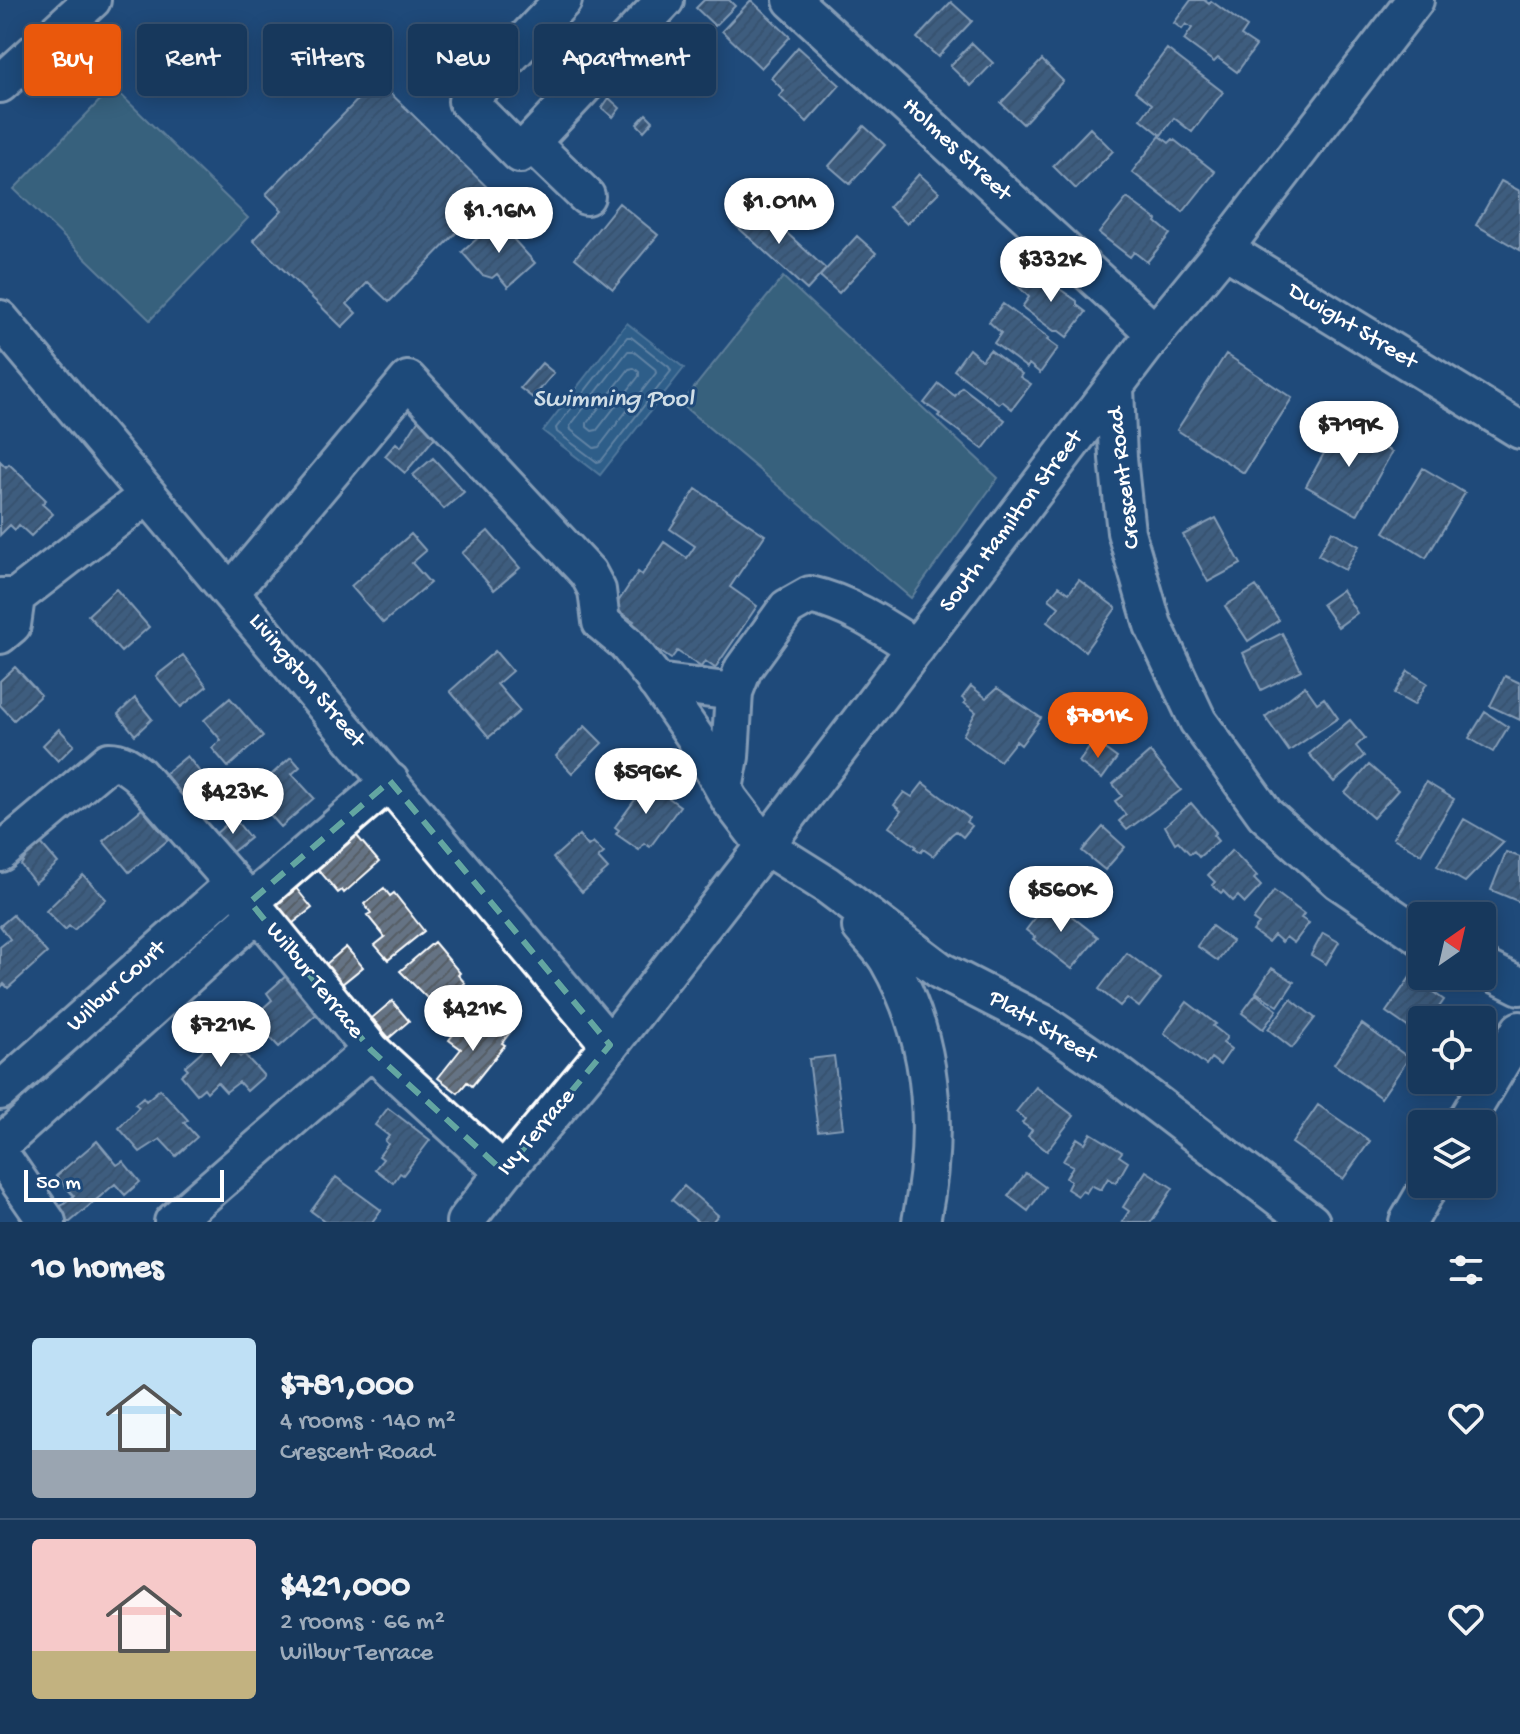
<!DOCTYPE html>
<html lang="en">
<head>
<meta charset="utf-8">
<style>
	body { margin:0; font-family:"Gochi Hand",sans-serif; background:#244365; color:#f1f3f6; height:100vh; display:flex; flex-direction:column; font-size:30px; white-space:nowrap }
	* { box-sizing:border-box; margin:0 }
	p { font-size:26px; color:#9eacbb }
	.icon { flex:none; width:44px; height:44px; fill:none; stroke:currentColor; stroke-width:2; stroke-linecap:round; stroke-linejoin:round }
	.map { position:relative; height:1222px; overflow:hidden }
	.side { display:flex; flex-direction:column; background:#17385c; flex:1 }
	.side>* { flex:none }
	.guide { position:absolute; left:24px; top:24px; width:800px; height:72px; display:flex; gap:16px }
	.needle { width:52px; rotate:34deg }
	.tools { position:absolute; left:1408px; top:902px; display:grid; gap:16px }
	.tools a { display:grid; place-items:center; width:88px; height:88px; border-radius:8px; background:#17385c; box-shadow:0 4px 20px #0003,0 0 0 2px #365272; font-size:40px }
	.scale { position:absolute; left:24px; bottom:20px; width:200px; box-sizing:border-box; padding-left:8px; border:4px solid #fff; border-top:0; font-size:22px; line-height:28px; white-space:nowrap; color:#fff; -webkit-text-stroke:6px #1f4a7a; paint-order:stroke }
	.price { position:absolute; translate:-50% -68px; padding:0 18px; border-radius:28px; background:#fff; color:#222; font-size:26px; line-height:52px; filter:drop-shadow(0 2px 4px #0008) }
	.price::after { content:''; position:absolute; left:50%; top:48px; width:24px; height:18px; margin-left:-12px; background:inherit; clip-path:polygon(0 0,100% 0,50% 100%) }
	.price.active { background:#ea580c; color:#fff }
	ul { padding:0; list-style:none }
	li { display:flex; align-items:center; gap:24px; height:200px; padding:0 32px }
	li+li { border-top:2px solid #365272 }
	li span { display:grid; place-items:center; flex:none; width:224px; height:160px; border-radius:8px; color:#555 }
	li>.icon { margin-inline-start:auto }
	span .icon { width:96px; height:96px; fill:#fffc; stroke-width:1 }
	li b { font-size:34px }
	h2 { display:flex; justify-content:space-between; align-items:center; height:96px; padding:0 32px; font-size:34px }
	.chip { padding:0 28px; border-radius:8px; background:#17385c; box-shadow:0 4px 20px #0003,0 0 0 2px #365272; font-size:28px; line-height:72px }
	.chip.active { background:#ea580c; color:#fff }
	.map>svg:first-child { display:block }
	.green { fill:#557b81; stroke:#aabdc0; stroke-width:2 }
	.water { fill:#3f769c; stroke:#8cadc4; stroke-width:2 }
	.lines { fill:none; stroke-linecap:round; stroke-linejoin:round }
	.shore { stroke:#b2c8d7; stroke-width:2 }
	.building { fill:url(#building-hatch); stroke:#fff; stroke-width:2 }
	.minor-casing { stroke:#fff; stroke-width:42 }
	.minor { stroke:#1f4a7a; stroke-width:36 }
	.marked { fill:none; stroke:#63a6a1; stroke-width:6; stroke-dasharray:16 10; stroke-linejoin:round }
	.labels { text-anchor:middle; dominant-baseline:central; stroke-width:6; stroke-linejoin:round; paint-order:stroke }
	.street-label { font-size:24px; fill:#fff; stroke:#1f4a7a }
	.water-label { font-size:26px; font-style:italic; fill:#cfdde6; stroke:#1f4a7a }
</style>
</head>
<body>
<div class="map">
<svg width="1520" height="1222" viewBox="0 0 1520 1222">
	<defs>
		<pattern id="building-hatch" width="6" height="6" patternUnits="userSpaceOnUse" patternTransform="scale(2)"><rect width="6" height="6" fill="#657384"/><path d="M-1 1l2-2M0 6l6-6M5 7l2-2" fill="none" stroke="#575e65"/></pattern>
	</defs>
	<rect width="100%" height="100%" fill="#1f4a7a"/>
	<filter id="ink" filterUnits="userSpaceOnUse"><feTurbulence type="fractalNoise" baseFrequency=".0125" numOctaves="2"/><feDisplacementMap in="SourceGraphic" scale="16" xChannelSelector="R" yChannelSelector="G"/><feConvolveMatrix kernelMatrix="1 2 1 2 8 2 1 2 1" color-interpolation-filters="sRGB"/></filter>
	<g filter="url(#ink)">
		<!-- green -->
		<path class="green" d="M113,87L248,218L150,320L14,189Z
			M783,277L998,478L911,598L681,404Z"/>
		<!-- water -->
		<path class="water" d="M627,323L684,368L600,475L543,431Z"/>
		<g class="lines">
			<!-- shore -->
			<path class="shore" d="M627,337H631L669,367L671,371L601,461L597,462L557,432L556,428Z
				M628,351H633L655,369L656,373L599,447L594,448L571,430L570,426Z
				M634,368L639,372V376L597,430L592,431L587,427V423L629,369Z"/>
		</g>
		<!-- building -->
		<path class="building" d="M704,0H729L735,6L715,26L696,8Z
			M751,0L790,37L761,68L722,31Z
			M1191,0H1204L1209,4L1211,1L1247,27L1241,36L1256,46L1237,72L1218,58L1214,62L1184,40L1192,28L1186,24L1182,29L1174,23Z
			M951,2L972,21L938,57L917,38Z
			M972,43L993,63L971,86L950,66Z
			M798,47L840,85L807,122L779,96L784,91L771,78Z
			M1167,49L1223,92L1192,132L1174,118L1161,135L1141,119L1152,104L1135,91Z
			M1042,60L1063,81L1023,124L1001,103Z
			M377,80L494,194L389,302L368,282L347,304L356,313L342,327L253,240L282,210L266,194Z
			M609,98L620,108L613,117L602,108Z
			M646,114L653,121L644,131L637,124Z
			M864,126L885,145L850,184L829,166Z
			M1090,128L1113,151L1076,189L1053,166Z
			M1160,136L1169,143L1173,139L1215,172L1183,212L1132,172Z
			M919,174L939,192L907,224L889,207Z
			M1501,181L1520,191V250L1476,225Z
			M1127,198L1157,220L1156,222L1170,234L1147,262L1134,252L1130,257L1099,233Z
			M752,201L826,269L807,290L733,223Z
			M619,203L658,235L613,289L575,258Z
			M497,221L535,263L508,287L497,274L492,278L482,275L462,252Z
			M857,236L876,253L839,293L820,276Z
			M1031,269L1077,301V305L1086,312L1067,337L1059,331H1054L1022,307L1029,297L1018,286Z
			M1003,304L1049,338L1047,340L1058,348L1040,373L1029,364L1027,368L994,343L1001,333L989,322Z
			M969,349L982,360L990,350L1022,374L1020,377L1031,384L1012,409L1002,401L999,404L954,370Z
			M1226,354L1292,398L1244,473L1177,430Z
			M542,363L554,373L533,398L520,388Z
			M939,384L955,396L962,387L1005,420L983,449L938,416L940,414L924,403Z
			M419,419L441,430L405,473L385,456L396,443L401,447Z
			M1340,424L1392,452L1357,515L1306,486Z
			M433,458L464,492L444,509L413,475Z
			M0,461L6,467L9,464L46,500L42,504L53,514L31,536L19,525L15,530L10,525L0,535Z
			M1423,468L1465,493L1426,558L1384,532Z
			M696,489L765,535L730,587L757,606L715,668L705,661L701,667L677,651L671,659L628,630L634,621L614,608L638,572L642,575L664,542L687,558L695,546L670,529Z
			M1216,518L1241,564L1208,582L1183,535Z
			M488,531L520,568L494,590L462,553Z
			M1332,531L1359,546L1345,570L1318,555Z
			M411,534L426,551L412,563L430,583L383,623L351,586Z
			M1079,580L1116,608L1085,651L1047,622L1059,607L1049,599L1059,586L1069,593Z
			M1256,586L1279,620L1248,641L1225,606Z
			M116,589L149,627L121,652L88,615Z
			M1342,590L1357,613L1338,627L1322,604Z
			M1282,633L1301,670L1261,690L1243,653Z
			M495,651L512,671L497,684L520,711L489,737L450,691Z
			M183,655L207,686L181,707L156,676Z
			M15,667L41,695L14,720L0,705V681Z
			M1408,671L1427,683L1414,705L1394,694Z
			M1505,676L1520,683V720L1490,706Z
			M971,686L986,698L997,688L1041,718L1021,745L1016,741L1000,761L963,735L976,712L964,703L966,701L962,698Z
			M1305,686L1317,703L1324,698L1338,718L1289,751L1265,717Z
			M135,698L152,719L135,735L118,714Z
			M230,698L263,736L228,767L212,748L221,740L204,720Z
			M1485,712L1508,727L1493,752L1469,738Z
			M1350,720L1365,738L1356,746L1364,756L1334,782L1309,754Z
			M585,726L602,743L572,773L556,756Z
			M59,729L74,745L58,761L43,745Z
			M1094,741L1117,758L1102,779L1079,762Z
			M1150,752L1181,790L1127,830L1119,821L1126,815L1115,801L1122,796L1113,784Z
			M187,756L204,777L182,795L165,774Z
			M291,757L300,767L292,774L314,798L281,827L251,793Z
			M1369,765L1398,790L1373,818L1345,793Z
			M641,778L680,806L650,847L644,843L639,850L616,834L619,830L615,827L637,797L631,792Z
			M1426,782L1454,799L1421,854L1393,838Z
			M923,783L969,818L966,822L972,826L963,837L956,831L951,835L933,856L923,849L921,852L915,848L916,846L889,827L901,811L894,805L904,792L912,797Z
			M1191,803L1216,832L1213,835L1218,841L1199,857L1194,851L1190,854L1178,841L1175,843L1165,826Z
			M142,809L168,840L129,872L103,841Z
			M234,818L250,838L231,853L215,834Z
			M1464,819L1504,842L1465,882L1437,866Z
			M1103,827L1125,847L1105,870L1082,851Z
			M352,830L379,862L344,893L342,890L338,893L312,862Z
			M579,835L588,846L593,842L604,853L598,858L608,869L582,892L553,858Z
			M40,842L58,863L35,883L21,865L25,858L11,849Z
			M1232,850L1257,876L1254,879L1261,886L1245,903L1238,896L1233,901L1223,891L1221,893L1212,885L1215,882L1208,875Z
			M1506,852L1520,857V902L1491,890Z
			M83,875L106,899L74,930L69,926L65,930L46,911Z
			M296,888L312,908L292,924L275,905Z
			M384,888L390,896L394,893L424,931L388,960L375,945L385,937L367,915L371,913L364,904Z
			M1274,891L1304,914L1301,918L1309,923L1294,943L1286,937L1282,942L1274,935L1268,942L1253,931L1259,924L1253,920Z
			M1050,899L1098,937L1072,969L1033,939L1035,937L1026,930Z
			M13,915L47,953L8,988L4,984L0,988V947L10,939L0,926Z
			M1212,926L1232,941L1218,961L1197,946Z
			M1323,933L1339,942L1326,964L1311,955Z
			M434,942L460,973L458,975L465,983L441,1003L434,996L429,1000L400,971Z
			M346,947L363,967L342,984L325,965Z
			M1127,953L1161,979L1139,1007L1127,998L1120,1006L1099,989Z
			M1272,968L1294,982L1278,1006L1256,992Z
			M287,975L320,1011L279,1047L252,1018L272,1000L267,993Z
			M1411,976L1444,1000L1430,1020H1422V1031L1419,1035L1386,1012Z
			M1256,994L1277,1010L1263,1029L1242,1013Z
			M1291,999L1315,1018L1292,1048L1268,1029Z
			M392,1001L409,1021L389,1038L372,1018Z
			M1187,1002L1216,1024L1213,1026L1227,1037L1223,1043L1231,1049L1220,1065L1211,1058L1206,1065L1164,1033Z
			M466,1018L478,1027L480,1024L488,1030L496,1019L511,1031L502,1043L505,1045L472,1086L467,1082L458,1093L438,1078L461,1049L449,1040Z
			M1362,1024L1409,1058L1381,1098L1334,1064Z
			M220,1035L240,1057L244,1054L264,1076L247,1091L239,1082L226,1092L217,1082L207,1092L204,1088L197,1094L181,1075L188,1069L185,1066Z
			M834,1056L843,1128L818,1131L809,1059Z
			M1036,1087L1074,1116L1047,1151L1028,1136L1032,1130L1022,1123L1025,1119L1016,1112Z
			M160,1089L188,1120L184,1123L197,1137L176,1156L160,1139L140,1152L119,1128L139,1107L135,1104L143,1097L146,1101Z
			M1318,1105L1370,1141L1343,1179L1292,1143Z
			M388,1108L430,1140L403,1175L400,1173L393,1183L375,1169L383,1159L379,1156L388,1144L385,1141L389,1136L375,1125Z
			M1091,1133L1122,1152L1119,1156L1128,1162L1116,1183L1108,1178L1101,1190L1091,1185L1086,1193L1082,1191L1078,1196L1067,1189L1071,1181L1066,1178L1073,1166L1063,1161L1077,1138L1085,1143Z
			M97,1141L117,1165L123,1161L140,1182L125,1195L115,1184L70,1222H66L56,1210L74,1196L56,1176Z
			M1146,1171L1173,1188L1151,1222H1122L1129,1211L1123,1207Z
			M1026,1173L1045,1187L1028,1211L1008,1196Z
			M336,1177L381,1210L372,1222H326L311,1211Z
			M684,1186L718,1215L712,1222H698L672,1200Z"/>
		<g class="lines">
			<!-- minor casing -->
			<g class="minor-casing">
				<path id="minor" d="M563,0L467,101L520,154L665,0
					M792,0L1155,333
					M0,84L92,0
					M531,143L586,196
					M1224,249L1520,430
					M0,319L610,1045
					M1115,388L1118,458L1126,532L1153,625L1198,721L1265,814L1338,880L1422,937
					M231,592L408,380L588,573L597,590L601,622L626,643L654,678L695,737L730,800L765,846L827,885L941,971L1043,1023L1116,1073L1311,1222
					M0,597H16L148,495
					M0,635L12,625L16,597
					M656,682L734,692
					M724,789L730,757L734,692L743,669L787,608L810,595C850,604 882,626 916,648
					M0,853L109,761C122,761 129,767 139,775L250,902L371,1050L504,1172
					M250,902L390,781
					M861,927C870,938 881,948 888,960C935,1041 939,1132 921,1222
					M1482,967L1520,986
					M0,1091L234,884
					M1464,1124L1520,1030
					M0,1145L258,912
					M0,1154L47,1222
					M173,1222L371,1050
					M465,1222L504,1172L610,1045L765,846L1155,333L1224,249L1415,0
					M1408,1222L1430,1184"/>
			</g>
			<!-- minor -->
			<use href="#minor" class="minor"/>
		</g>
	</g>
	<!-- marked area -->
	<path d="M0 0H1520V1222H0ZM390,781L610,1045L504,1172L371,1050L250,902Z" fill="#1f4a7a" fill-opacity=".55" fill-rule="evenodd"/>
	<path class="marked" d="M390,781L610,1045L504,1172L371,1050L250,902Z"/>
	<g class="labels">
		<!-- street labels -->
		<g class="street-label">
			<text transform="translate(956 150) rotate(43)">Holmes Street</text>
			<text transform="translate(1352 327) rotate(31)">Dwight Street</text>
			<text transform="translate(1125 478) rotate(-97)">Crescent Road</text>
			<text transform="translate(1012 522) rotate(-53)">South Hamilton Street</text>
			<text transform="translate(306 681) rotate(50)">Livingston Street</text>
			<text transform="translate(314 981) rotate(51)">Wilbur Terrace</text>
			<text transform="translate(117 987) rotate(-42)">Wilbur Court</text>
			<text transform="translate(1042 1028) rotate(31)">Platt Street</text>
			<text transform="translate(537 1133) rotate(-50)">Ivy Terrace</text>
		</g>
		<!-- water labels -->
		<g class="water-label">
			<text x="613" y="400">Swimming Pool</text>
		</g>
	</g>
</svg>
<div class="tools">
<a><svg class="needle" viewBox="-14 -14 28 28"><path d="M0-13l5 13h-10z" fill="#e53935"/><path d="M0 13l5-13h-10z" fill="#9eacbb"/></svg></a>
<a><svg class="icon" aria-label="locate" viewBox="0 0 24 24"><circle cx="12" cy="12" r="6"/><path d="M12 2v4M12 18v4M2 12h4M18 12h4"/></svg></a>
<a><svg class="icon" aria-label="layers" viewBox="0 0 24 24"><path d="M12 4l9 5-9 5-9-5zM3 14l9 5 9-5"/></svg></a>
</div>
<div class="scale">50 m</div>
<b class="price" style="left:779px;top:246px">$1.01M</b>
<b class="price" style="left:499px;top:255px">$1.16M</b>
<b class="price" style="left:1051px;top:304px">$332K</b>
<b class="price" style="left:1349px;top:469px">$719K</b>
<b class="price active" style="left:1098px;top:760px">$781K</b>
<b class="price" style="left:646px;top:816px">$596K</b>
<b class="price" style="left:233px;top:836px">$423K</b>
<b class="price" style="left:1061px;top:934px">$560K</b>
<b class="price" style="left:473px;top:1053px">$421K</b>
<b class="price" style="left:221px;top:1069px">$721K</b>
<div class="guide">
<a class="chip active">Buy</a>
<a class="chip">Rent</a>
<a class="chip">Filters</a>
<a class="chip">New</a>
<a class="chip">Apartment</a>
</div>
</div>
<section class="side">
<h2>10 homes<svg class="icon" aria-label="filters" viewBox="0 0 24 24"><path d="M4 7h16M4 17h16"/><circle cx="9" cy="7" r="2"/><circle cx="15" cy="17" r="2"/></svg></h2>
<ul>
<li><span style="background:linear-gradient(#bfe0f5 70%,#9aa5b1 0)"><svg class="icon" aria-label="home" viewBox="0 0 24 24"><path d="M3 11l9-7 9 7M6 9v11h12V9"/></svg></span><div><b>$781,000</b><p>4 rooms · 140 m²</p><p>Crescent Road</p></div><svg class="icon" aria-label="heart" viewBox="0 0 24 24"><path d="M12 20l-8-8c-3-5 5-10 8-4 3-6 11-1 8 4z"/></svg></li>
<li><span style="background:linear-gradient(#f6c9c9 70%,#c2b280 0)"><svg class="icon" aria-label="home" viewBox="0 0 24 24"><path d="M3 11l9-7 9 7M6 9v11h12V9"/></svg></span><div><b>$421,000</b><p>2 rooms · 66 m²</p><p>Wilbur Terrace</p></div><svg class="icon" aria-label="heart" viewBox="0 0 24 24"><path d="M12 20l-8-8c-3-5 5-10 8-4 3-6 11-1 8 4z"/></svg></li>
</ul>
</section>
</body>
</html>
